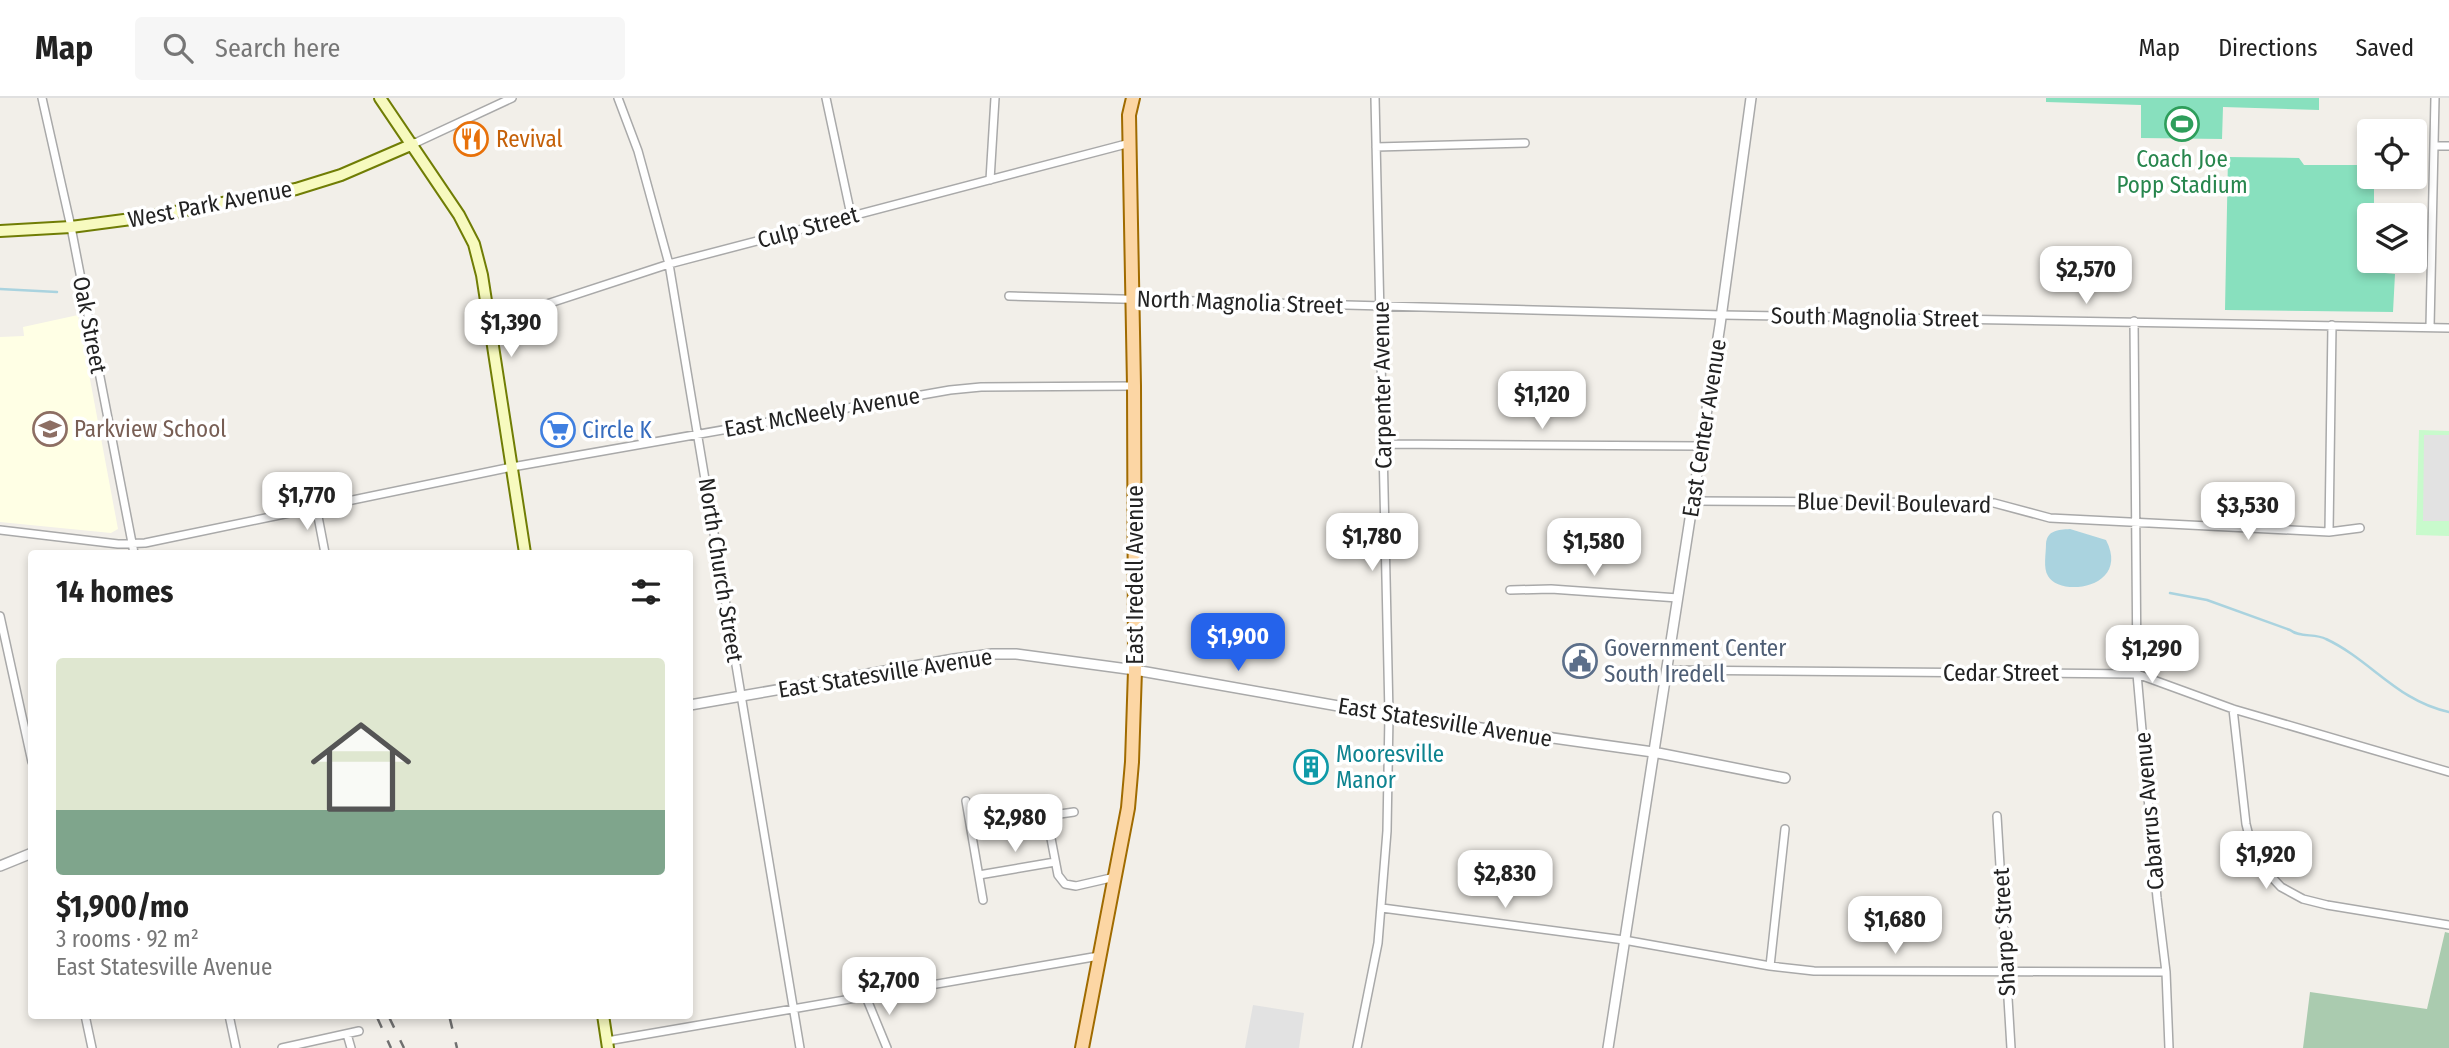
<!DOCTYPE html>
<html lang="en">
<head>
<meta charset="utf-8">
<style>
	body { margin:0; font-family:"Fira Sans Condensed",sans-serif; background:#f6f6f6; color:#222; height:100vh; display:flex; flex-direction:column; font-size:26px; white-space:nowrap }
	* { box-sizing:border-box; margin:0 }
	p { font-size:23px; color:#767676 }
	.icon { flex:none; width:38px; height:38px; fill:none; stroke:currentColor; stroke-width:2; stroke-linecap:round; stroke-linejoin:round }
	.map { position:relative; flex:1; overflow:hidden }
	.side { position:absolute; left:28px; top:452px; width:665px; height:469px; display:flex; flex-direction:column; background:#fff; border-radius:7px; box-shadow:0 4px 10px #0003 }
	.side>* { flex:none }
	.fabs { position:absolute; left:2357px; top:21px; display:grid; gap:14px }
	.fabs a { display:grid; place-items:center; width:70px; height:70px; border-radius:7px; background:#fff; box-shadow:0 4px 10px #0003; font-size:35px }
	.price { position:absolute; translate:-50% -60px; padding:0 16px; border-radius:14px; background:#fff; color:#222; font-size:23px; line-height:46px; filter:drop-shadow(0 2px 4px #0008) }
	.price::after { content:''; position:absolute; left:50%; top:42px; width:21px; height:16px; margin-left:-10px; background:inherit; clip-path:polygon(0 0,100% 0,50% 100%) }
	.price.selected { background:#2563eb; color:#fff }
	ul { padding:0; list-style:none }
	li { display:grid; align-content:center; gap:14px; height:371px; padding:0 28px }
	li span { display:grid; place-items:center; height:217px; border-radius:7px; color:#555 }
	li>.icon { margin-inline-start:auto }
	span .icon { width:126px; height:126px; fill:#fffc; stroke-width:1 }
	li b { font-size:30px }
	h2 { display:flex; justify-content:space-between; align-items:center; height:84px; padding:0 28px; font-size:30px }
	header { display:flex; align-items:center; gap:42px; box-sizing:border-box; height:98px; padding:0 35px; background:#fff; border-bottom:2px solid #e0e0e0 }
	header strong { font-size:33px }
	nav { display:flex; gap:38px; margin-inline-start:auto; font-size:24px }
	.search { width:490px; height:63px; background:#f6f6f6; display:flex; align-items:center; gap:18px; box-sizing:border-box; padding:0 24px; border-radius:7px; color:#767676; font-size:26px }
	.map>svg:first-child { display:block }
	.education { fill:#ffffe5 }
	.cemetery { fill:#aacbaf }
	.park { fill:#c8facc }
	.pitch { fill:#88e0be }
	.parking { fill:#e2e2e2 }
	.water { fill:#aad3df }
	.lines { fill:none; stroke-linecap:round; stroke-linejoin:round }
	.stream { stroke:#aad3df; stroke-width:2.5 }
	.minor-casing { stroke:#a9a9a9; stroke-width:10 }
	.tertiary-casing { stroke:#a9a9a9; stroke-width:12 }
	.secondary-casing { stroke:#707d05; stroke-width:14 }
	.primary-casing { stroke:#a06b00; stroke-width:16 }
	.minor { stroke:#fff; stroke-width:7 }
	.tertiary { stroke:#fff; stroke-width:9 }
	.secondary { stroke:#f7fabf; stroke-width:10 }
	.primary { stroke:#fcd6a4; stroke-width:12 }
	.rail { stroke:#707070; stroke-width:2.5; stroke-dasharray:14 14; stroke-linecap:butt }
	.labels { text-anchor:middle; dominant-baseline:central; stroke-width:7; stroke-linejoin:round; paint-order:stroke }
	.food-label { font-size:23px; fill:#c56008; stroke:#fff; text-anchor:start }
	.leisure-label { font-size:23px; fill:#27864d; stroke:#fff }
	.street-label { font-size:23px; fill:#222; stroke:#fff }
	.education-label { font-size:23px; fill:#785e54; stroke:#fff; text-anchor:start }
	.shop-label { font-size:23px; fill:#366cbe; stroke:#fff; text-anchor:start }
	.service-label { font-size:23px; fill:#4e5e75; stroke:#fff; text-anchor:start }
	.culture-label { font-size:23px; fill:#0d838f; stroke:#fff; text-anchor:start }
</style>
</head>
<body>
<header>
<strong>Map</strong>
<div class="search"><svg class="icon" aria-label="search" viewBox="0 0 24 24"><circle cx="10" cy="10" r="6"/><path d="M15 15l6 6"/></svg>Search here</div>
<nav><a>Map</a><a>Directions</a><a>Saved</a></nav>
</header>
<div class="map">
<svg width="2449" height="950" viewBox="0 0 2449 950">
	<rect width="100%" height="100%" fill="#f2efe9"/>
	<!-- education -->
	<path class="education" d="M78,217L118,431L111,435L0,424V239L24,238L23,229Z"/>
	<!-- cemetery -->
	<path class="cemetery" d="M2445,834L2449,835V950H2303L2310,894L2427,911Z"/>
	<!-- park -->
	<path class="park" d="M2419,332L2449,333V438L2416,437Z"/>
	<!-- pitch -->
	<path class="pitch" d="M2046,0H2319V12L2223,9L2222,41L2141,40V7L2046,4Z
		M2228,59L2299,60L2304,67H2369L2370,79H2374V117H2370V163H2385V175L2395,176L2393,214L2225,212Z"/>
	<!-- parking -->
	<path class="parking" d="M2424,337H2449V423H2423Z
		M1253,907L1304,915L1299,950H1245Z"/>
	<!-- water -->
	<path class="water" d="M2070,431L2106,442C2131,490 2060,500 2048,478C2043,470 2046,456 2046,446C2047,432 2058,432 2070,431Z"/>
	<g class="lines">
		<!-- stream -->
		<path class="stream" d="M0,191L57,194
			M2170,495L2207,502L2290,532C2300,540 2315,535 2326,541C2371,562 2397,603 2449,614"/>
		<!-- minor casing -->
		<g class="minor-casing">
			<path id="minor" d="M42,0L71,129L134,455
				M618,0L638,53L669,166L800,950
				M826,0L851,117
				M413,46L512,0
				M2434,48H2449
				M1376,49L1525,45
				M990,82L995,0
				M1009,198L1722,217L2449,230
				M2134,223L2137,576L2157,800L2166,874L2169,950
				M489,225L669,166L1130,45
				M2430,229L2435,0
				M1383,346L1701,348
				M1693,403L1994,405L2050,420L2329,434L2360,430
				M316,408L325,455
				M0,432L118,446L145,445L512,369L950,292L981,289L1134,288
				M2329,434L2332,227
				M1510,492L1551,491L1678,500
				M0,518L32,664
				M1666,572L2137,576L2233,611L2449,674
				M2233,611L2246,726L2252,750L2264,771L2281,789L2303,801L2327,807L2449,827
				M966,703L983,802
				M1074,714L1060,716L1052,721L1049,730L1058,777L1065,786L1076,788L1115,779
				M1997,718L2011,950
				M979,777L1055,764
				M1382,810L1624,842L1770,868L1814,873L2166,874
				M1770,868L1785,731
				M866,899L887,950
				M85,917L92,950
				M229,917L236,950
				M347,936L351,950
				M607,943L1099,858
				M282,950L359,933
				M1357,950L1378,845L1387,733L1389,617L1386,480L1375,0"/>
		</g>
		<!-- tertiary casing -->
		<g class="tertiary-casing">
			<path id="tertiary" d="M690,607L954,561L992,556H1016L1135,572L1389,617L1653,654L1785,680
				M0,768L32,755
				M1608,950L1720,227L1751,0"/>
		</g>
		<!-- secondary casing -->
		<g class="secondary-casing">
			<path id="secondary" d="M380,0L459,117L474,146L482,177L525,455
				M0,133L71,129L154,118L296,91L341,77L413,46
				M603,917L608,950"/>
		</g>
		<!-- primary casing -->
		<g class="primary-casing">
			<path id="primary" d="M1082,950L1128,710L1132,664L1135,572L1134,288L1129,17L1133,0"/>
		</g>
		<!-- minor -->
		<use href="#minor" class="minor"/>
		<!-- tertiary -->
		<use href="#tertiary" class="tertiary"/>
		<!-- secondary -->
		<use href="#secondary" class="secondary"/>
		<!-- primary -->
		<use href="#primary" class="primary"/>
		<!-- rail -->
		<path class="rail" d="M376,917L391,950
			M388,917L404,950
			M449,917L457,950"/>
	</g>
	<!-- icons -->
	<defs>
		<g id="stadium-ring" transform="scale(1.75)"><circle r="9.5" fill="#fff" stroke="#2e9e5b" stroke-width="1.5"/><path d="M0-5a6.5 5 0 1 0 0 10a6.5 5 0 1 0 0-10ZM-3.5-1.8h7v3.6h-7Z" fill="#2e9e5b"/></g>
		<g id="restaurant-ring" transform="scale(1.75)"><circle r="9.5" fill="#fff" stroke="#e8710a" stroke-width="1.5"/><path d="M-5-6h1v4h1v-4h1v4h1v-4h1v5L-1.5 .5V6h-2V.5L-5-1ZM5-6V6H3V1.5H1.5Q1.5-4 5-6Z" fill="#e8710a"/></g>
		<g id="school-ring" transform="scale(1.75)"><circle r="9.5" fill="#fff" stroke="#8d6e63" stroke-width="1.5"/><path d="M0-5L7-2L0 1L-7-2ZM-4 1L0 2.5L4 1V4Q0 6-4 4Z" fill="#8d6e63"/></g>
		<g id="supermarket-ring" transform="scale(1.75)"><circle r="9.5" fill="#fff" stroke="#3f7fe0" stroke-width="1.5"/><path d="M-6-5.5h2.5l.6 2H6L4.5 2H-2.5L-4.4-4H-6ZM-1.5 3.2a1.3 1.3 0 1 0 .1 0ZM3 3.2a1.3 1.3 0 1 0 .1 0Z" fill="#3f7fe0"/></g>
		<g id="civic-ring" transform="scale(1.75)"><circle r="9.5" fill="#fff" stroke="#5c6f8a" stroke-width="1.5"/><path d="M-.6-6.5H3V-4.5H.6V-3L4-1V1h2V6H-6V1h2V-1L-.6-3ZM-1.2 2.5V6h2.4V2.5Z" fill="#5c6f8a"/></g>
		<g id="building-ring" transform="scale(1.75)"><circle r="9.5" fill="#fff" stroke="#0f9aa8" stroke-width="1.5"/><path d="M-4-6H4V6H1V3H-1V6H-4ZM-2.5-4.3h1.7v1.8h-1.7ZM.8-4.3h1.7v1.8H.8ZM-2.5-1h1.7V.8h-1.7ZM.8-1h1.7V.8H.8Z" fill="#0f9aa8"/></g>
	</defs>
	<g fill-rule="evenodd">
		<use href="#stadium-ring" x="2182" y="26"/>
		<use href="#restaurant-ring" x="471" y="41"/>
		<use href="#school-ring" x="50" y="331"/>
		<use href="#supermarket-ring" x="558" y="332"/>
		<use href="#civic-ring" x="1580" y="563"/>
		<use href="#building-ring" x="1311" y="669"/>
	</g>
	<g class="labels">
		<!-- food labels -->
		<g class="food-label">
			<text x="496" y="41">Revival</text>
		</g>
		<!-- leisure labels -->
		<g class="leisure-label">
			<text x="2182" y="61">Coach Joe<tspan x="2182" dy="26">Popp Stadium</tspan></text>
		</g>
		<!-- street labels -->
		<g class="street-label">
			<text transform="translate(210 106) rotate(-11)">West Park Avenue</text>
			<text transform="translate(808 129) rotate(-15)">Culp Street</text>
			<text transform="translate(1240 204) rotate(2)">North Magnolia Street</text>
			<text transform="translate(1875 219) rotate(1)">South Magnolia Street</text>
			<text transform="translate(90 227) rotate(79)">Oak Street</text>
			<text transform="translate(1382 287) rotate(-91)">Carpenter Avenue</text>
			<text transform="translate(822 314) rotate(-10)">East McNeely Avenue</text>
			<text transform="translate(1704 330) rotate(-81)">East Center Avenue</text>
			<text transform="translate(1894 405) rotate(1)">Blue Devil Boulevard</text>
			<text transform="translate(721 472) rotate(81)">North Church Street</text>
			<text transform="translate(1135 477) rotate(-90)">East Iredell Avenue</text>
			<text transform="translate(885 575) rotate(-9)">East Statesville Avenue</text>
			<text x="2001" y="575">Cedar Street</text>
			<text transform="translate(1445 624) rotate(9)">East Statesville Avenue</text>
			<text transform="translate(2149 713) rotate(-95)">Cabarrus Avenue</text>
			<text transform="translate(2004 834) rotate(-93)">Sharpe Street</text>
		</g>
		<!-- education labels -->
		<g class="education-label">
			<text x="74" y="331">Parkview School</text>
		</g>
		<!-- shop labels -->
		<g class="shop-label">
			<text x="582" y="332">Circle K</text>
		</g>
		<!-- service labels -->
		<g class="service-label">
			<text x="1604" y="550">Government Center<tspan x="1604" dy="26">South Iredell</tspan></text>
		</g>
		<!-- culture labels -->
		<g class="culture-label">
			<text x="1336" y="656">Mooresville<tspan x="1336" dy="26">Manor</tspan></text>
		</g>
	</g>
</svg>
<div class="fabs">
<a><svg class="icon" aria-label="locate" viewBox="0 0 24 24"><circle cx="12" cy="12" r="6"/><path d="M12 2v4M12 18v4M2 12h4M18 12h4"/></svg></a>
<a><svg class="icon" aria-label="layers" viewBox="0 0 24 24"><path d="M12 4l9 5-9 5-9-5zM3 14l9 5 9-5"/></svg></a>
</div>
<b class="price" style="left:2086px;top:208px">$2,570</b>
<b class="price" style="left:511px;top:261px">$1,390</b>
<b class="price" style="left:1542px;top:333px">$1,120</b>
<b class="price" style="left:307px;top:434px">$1,770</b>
<b class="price" style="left:2248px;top:444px">$3,530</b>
<b class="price" style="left:1372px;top:475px">$1,780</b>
<b class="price" style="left:1594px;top:480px">$1,580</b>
<b class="price selected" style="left:1238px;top:575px">$1,900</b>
<b class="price" style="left:2152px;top:587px">$1,290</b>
<b class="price" style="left:1015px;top:756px">$2,980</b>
<b class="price" style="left:2266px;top:793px">$1,920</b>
<b class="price" style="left:1505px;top:812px">$2,830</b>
<b class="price" style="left:1895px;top:858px">$1,680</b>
<b class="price" style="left:889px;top:919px">$2,700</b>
<section class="side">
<h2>14 homes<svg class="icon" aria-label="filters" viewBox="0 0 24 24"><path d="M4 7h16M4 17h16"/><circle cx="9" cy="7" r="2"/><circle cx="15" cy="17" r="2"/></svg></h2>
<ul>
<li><span style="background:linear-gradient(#dfe7d0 70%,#7fa58c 0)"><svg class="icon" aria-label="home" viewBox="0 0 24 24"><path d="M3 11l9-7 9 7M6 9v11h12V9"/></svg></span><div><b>$1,900/mo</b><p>3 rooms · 92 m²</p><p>East Statesville Avenue</p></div></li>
</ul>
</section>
</div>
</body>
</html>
